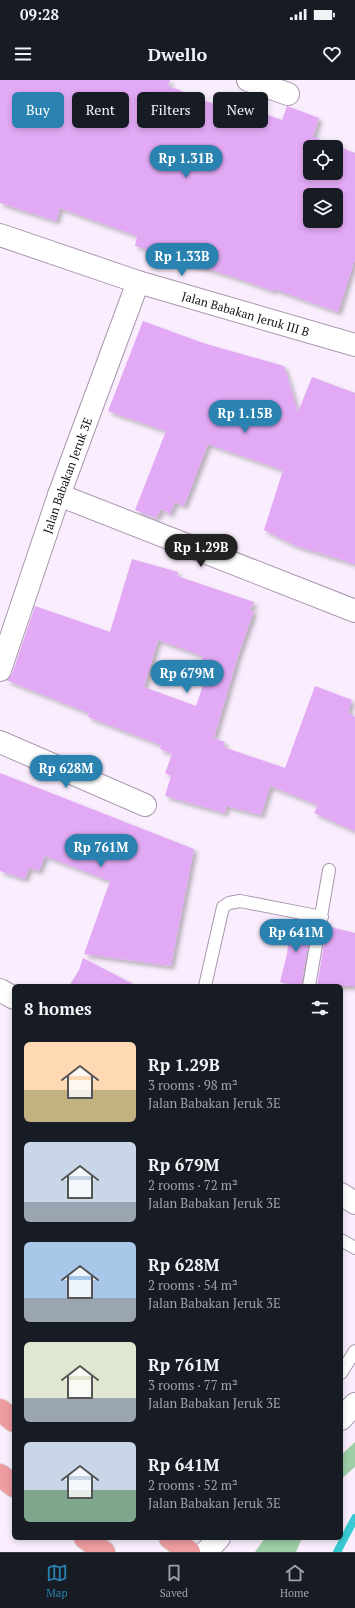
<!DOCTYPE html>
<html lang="en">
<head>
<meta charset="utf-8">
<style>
	body { margin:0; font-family:"PT Serif",serif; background:#20242c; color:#f1f3f6; height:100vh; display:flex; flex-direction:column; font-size:15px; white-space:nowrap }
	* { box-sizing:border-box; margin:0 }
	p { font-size:13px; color:#9ea1a6 }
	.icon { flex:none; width:22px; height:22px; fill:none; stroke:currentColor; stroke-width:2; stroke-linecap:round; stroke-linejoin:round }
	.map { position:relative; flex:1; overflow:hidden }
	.panel { position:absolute; left:12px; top:904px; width:331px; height:556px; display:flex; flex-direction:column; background:#171b24; border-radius:6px; box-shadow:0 2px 6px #0003 }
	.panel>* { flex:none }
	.guide { position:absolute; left:12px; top:12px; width:331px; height:36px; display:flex; gap:8px }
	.tools { position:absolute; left:303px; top:60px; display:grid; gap:8px }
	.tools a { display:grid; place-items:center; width:40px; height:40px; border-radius:6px; background:#171b24; box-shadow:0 2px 6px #0003; font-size:20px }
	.price { position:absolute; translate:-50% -34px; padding:0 9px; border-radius:14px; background:#2982b0; color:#fff; font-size:13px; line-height:26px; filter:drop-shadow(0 1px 2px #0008) }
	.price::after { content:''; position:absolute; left:50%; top:24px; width:12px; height:9px; margin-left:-6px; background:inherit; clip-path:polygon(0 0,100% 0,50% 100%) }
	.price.selected { background:#222; color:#fff }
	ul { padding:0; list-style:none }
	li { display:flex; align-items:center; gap:12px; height:100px; padding:0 12px }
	li span { display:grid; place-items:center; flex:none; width:112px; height:80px; border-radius:6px; color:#555 }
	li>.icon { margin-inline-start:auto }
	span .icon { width:48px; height:48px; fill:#fffc; stroke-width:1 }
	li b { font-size:17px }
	h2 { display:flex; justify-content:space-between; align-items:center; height:48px; padding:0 12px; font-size:17px }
	.chip { padding:0 14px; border-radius:6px; background:#171b24; box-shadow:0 2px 6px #0003; font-size:14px; line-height:36px }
	.chip.selected { background:#2982b0; color:#fff }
	.status { display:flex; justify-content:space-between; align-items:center; height:28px; padding:0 20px; background:#171b24; direction:ltr }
	.status svg { height:11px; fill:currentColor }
	header { display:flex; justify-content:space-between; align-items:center; height:52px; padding:0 12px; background:#171b24; font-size:18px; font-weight:700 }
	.tab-bar { display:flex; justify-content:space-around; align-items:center; height:56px; border-top:1px solid #363941; background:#171b24; font-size:11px; color:#9ea1a6 }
	.tab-bar a { display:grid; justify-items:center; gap:2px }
	.tab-bar .selected { color:#2982b0 }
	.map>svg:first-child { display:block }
	.green { fill:#9dcea7 }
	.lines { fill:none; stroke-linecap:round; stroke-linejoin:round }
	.stream { stroke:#38cbd3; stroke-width:8 }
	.building { fill:#e2a9f4; fill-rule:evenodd; filter:url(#shadow) }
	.service-casing { stroke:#a996af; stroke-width:14 }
	.minor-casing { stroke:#a996af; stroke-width:24 }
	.tertiary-casing { stroke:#a996af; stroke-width:24 }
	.trunk-casing { stroke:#d9d8da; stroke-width:24 }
	.service { stroke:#fff; stroke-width:12 }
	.minor { stroke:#fff; stroke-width:22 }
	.tertiary { stroke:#fff; stroke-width:22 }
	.trunk { stroke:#ee9ca0; stroke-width:22 }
	.labels { text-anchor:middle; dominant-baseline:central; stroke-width:3; stroke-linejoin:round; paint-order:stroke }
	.street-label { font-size:12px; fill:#140d16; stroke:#fff }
</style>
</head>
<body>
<div class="status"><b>09:28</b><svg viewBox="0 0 49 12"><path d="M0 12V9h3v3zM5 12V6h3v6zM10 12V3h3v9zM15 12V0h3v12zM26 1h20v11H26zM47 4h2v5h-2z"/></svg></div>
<header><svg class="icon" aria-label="menu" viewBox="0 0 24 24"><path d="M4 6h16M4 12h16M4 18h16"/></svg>Dwello<svg class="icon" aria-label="heart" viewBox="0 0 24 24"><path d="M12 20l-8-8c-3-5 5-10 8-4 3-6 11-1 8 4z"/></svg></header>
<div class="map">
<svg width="355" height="1472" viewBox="0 0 355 1472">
	<defs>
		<filter id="shadow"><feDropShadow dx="3.5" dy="3.5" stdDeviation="2" flood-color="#0004"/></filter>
	</defs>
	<rect width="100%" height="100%" fill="#faeefe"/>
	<!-- green -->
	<path class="green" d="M355,1362V1387L341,1399V1375Z
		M265,1458H302L296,1472H255Z"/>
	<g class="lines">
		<!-- stream -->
		<path class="stream" d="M337,1472L355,1438"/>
	</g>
	<!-- building -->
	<path class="building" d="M0,0H170L168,6L182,11V13L217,25L222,19L282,40L287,26L319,38L313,57L355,73V179L338,232L274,209L273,211L240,199L135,166L137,156L60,128L56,141L0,123ZM310,67H336V93H310ZM310,115H336V141H310Z
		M143,241L203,263L284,286L298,332L312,297L355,313V484L294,465L264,450L283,390L208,364L184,426L175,422L170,434L161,429L156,438L135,430L166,351L108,331Z
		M132,479L178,492L177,496L254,522L250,530L254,531L238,576L214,658L225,662L223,667L285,688L315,606L352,620L348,632L355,637V751L314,733L318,725L270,706L261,735L226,726L225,733L165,716L171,696L165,693L172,674L160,669L161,665L88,637L89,633L6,600L12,594L35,526L110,552ZM158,560L203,576L201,583L209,587L196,626L144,607Z
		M0,693L194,769L171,886L84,874L110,801L45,776L39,791L29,788L25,799L0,791Z
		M303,841L312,843L301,906L280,902L287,874L290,842L302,843Z
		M327,846L355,853V906H317Z
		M83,878L137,906H69L79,890Z"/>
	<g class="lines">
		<!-- service casing -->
		<g class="service-casing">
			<path id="service" d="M205,906L223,827L229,823L240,821L322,837
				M309,906L329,790
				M341,1160L355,1168
				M341,1293L355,1271"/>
		</g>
		<!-- minor casing -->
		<g class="minor-casing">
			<g id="minor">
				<path d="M248,0L288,14"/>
				<path id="s1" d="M0,155L138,202L355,265"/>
				<path d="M59,415L355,531"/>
				<path id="s2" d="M0,590L59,415L138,202"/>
				<path d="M0,662L145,725"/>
				<path d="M0,910L14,918"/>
				<path d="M341,1114L355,1123"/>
			</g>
		</g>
		<!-- tertiary casing -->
		<g class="tertiary-casing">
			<path id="tertiary" d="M341,1339L355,1324
				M206,1472L219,1458"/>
		</g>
		<!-- trunk casing -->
		<g class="trunk-casing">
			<path id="trunk" d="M0,1330L14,1341
				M0,1395L14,1406
				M85,1458L104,1472
				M170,1458L189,1472"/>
		</g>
		<!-- service -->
		<use href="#service" class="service"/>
		<!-- minor -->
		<use href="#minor" class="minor"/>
		<!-- tertiary -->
		<use href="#tertiary" class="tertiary"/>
		<!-- trunk -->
		<use href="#trunk" class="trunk"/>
	</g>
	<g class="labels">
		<!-- street labels -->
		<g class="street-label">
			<text stroke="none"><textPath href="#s1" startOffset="258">Jalan Babakan Jeruk III B</textPath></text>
			<text stroke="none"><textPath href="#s2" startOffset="206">Jalan Babakan Jeruk 3E</textPath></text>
		</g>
	</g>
</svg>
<div class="tools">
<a><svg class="icon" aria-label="locate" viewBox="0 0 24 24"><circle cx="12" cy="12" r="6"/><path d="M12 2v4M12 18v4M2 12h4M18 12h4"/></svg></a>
<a><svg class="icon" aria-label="layers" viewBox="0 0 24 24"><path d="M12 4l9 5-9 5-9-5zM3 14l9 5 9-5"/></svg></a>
</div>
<b class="price" style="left:186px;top:99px">Rp 1.31B</b>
<b class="price" style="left:182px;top:197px">Rp 1.33B</b>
<b class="price" style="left:245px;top:354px">Rp 1.15B</b>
<b class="price selected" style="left:201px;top:488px">Rp 1.29B</b>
<b class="price" style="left:187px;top:614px">Rp 679M</b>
<b class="price" style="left:66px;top:709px">Rp 628M</b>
<b class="price" style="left:101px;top:788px">Rp 761M</b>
<b class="price" style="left:296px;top:873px">Rp 641M</b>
<div class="guide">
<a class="chip selected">Buy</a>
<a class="chip">Rent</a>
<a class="chip">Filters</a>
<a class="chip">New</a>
</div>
<section class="panel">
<h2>8 homes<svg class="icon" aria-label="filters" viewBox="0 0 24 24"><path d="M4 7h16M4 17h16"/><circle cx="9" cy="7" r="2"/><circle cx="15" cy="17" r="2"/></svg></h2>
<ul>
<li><span style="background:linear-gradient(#ffd9b3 60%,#c2b280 0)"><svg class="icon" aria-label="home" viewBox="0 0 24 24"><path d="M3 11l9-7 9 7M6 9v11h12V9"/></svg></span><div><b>Rp 1.29B</b><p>3 rooms · 98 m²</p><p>Jalan Babakan Jeruk 3E</p></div></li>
<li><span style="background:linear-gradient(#c9d6e8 75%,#9aa5b1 0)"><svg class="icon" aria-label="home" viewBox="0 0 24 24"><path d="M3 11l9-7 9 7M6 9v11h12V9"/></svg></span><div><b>Rp 679M</b><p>2 rooms · 72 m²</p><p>Jalan Babakan Jeruk 3E</p></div></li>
<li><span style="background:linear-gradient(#a9c7e8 70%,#9aa5b1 0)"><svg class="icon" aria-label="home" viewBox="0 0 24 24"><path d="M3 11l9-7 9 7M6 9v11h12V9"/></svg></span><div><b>Rp 628M</b><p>2 rooms · 54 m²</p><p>Jalan Babakan Jeruk 3E</p></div></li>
<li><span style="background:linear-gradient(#dfe7d0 70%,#9aa5b1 0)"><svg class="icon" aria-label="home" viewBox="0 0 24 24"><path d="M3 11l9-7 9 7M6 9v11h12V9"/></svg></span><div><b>Rp 761M</b><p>3 rooms · 77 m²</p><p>Jalan Babakan Jeruk 3E</p></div></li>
<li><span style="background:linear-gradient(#c9d6e8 60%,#7fa58c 0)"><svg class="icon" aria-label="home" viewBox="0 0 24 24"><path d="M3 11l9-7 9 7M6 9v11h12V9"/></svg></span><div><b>Rp 641M</b><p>2 rooms · 52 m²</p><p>Jalan Babakan Jeruk 3E</p></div></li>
</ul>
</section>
</div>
<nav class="tab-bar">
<a class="selected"><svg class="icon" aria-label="map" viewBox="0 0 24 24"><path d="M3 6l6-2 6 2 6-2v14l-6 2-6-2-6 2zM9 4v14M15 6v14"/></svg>Map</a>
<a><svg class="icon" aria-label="saved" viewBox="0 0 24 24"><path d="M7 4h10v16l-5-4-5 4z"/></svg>Saved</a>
<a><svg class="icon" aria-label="home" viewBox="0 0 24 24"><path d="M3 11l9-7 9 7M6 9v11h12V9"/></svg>Home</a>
</nav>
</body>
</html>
